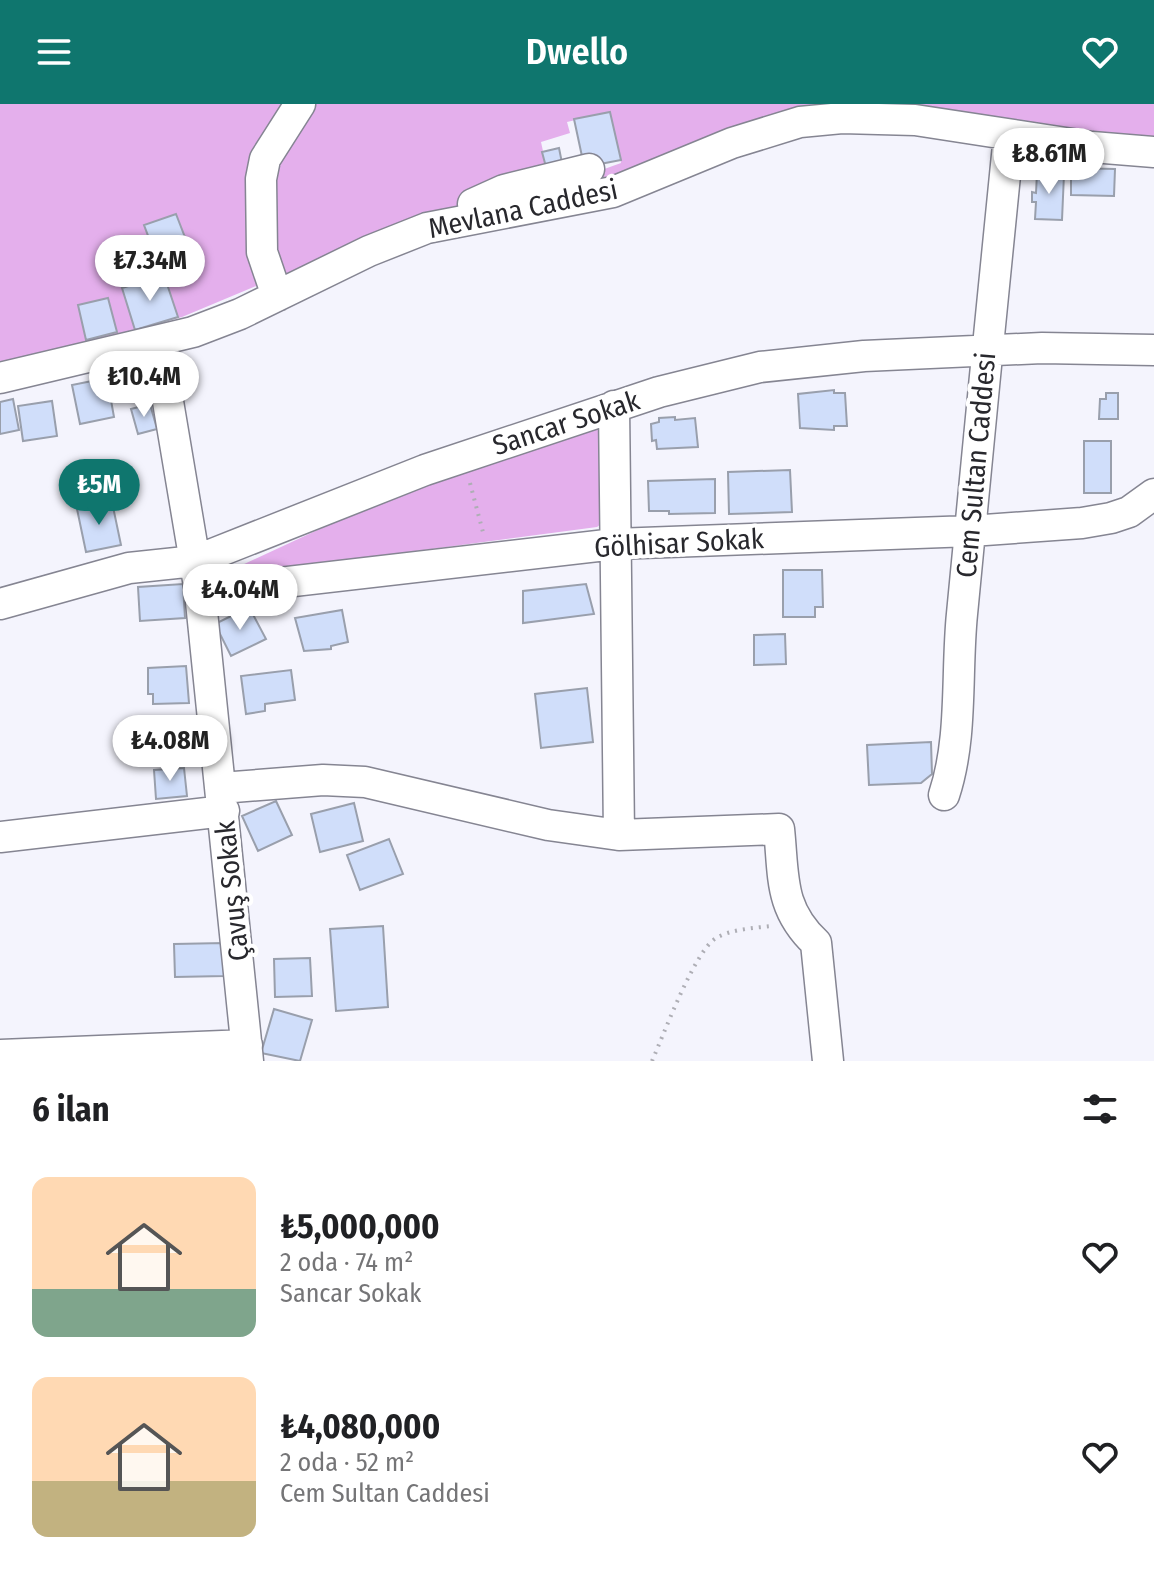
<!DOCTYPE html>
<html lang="tr">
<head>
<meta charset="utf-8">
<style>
	body { margin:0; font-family:"Fira Sans Condensed",sans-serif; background:#f2f2f2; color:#202124; height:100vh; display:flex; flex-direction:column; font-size:30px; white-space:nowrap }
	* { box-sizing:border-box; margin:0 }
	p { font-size:26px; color:#757577 }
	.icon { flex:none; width:44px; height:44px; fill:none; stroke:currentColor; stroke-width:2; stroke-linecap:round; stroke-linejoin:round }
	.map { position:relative; height:957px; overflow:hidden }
	.panel { display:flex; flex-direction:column; background:#fff; flex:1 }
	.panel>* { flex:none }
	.price { position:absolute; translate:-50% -68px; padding:0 18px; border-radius:28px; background:#fff; color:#222; font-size:26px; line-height:52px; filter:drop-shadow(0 2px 4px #0008) }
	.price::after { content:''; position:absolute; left:50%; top:48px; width:24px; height:18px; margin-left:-12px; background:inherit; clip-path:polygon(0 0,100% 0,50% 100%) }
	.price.on { background:#0f766e; color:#fff }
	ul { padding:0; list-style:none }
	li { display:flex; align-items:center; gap:24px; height:200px; padding:0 32px }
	li span { display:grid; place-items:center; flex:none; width:224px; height:160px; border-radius:16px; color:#555 }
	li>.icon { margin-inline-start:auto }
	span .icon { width:96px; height:96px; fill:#fffc; stroke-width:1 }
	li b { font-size:34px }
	h2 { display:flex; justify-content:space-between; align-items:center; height:96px; padding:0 32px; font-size:34px }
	header { display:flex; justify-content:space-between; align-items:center; height:104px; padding:0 32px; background:#0f766e; color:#fff; font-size:36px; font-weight:600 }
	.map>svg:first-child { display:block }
	.green { fill:#e4afec }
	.building { fill:#d0defa; stroke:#999fac; stroke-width:2 }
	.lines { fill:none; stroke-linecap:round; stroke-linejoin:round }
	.minor-casing { stroke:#858592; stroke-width:33 }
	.path { stroke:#aeaeb5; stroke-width:4; stroke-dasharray:2 6; stroke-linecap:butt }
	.minor { stroke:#fff; stroke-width:30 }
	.labels { text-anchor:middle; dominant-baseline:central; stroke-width:8; stroke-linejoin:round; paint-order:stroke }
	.street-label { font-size:28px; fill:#28282d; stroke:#fff }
</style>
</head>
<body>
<header><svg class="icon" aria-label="menu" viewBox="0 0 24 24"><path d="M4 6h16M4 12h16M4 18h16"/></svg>Dwello<svg class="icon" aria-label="heart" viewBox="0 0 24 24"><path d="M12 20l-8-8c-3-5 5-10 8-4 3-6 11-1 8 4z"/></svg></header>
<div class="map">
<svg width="1154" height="957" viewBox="0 0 1154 957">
	<rect width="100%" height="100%" fill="#f4f4fd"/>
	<!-- green -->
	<path class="green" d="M0,0H837L563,87L560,81L621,59L610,8L567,18L570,29L541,38L548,70L483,88L447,109L412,117L182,213L0,261Z
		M845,0H1154V37Z
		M598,322L604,331L606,416L597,423L214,474L378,398Z"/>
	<!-- building -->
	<path class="building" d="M610,8L621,56L600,60L599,54L583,57L574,15Z
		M559,44L562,59L546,63L542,48Z
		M1071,64L1115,65L1114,92L1071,91Z
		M1037,69L1064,70L1062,116L1035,115L1036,98H1032V88L1036,89Z
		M176,110L193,154L161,166L144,121Z
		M164,171L178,213L135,226L122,184Z
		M108,194L117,228L86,236L78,201Z
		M107,274L114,313L80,320L72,281Z
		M834,286V289H845L847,322H834V326L800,324L798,290Z
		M1106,289H1118V315H1099L1100,295H1106Z
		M13,295L19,326L0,330V298Z
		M52,297L57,332L23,337L18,302Z
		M150,300L157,325L138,330L131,305Z
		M675,313V316L695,314L698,343L657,345L656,336L652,337L651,320L659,318V314Z
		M1084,337H1111V389H1084Z
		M790,366L792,408L729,410L728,368Z
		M715,375V409L669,410V407H649L648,377Z
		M112,398L121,441L86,448L77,405Z
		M783,466H822L823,503H815V513H783Z
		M183,480L185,514L140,517L138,483Z
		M586,480L594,510L523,519V487Z
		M249,503L266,535L231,552L215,520Z
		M342,506L348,538L331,542V545L304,547L295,514Z
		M785,530L786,560L754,561V531Z
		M186,562L189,599L153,600V590H148V564Z
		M291,566L295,596L265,600V607L246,610L241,572Z
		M587,584L593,638L541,644L535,590Z
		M931,638L932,670L921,679L869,681L867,641Z
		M184,664L187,692L156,695L154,666Z
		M276,697L292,731L258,747L242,712Z
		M354,699L363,737L320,748L311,710Z
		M389,735L403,770L360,786L347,751Z
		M383,822L388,903L336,907L330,825Z
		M224,839V872L175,873L174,840Z
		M310,854L312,892L275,893L274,855Z
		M274,905L312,916L300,957L261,949Z"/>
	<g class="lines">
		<!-- minor casing -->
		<g class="minor-casing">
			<path id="minor" d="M473,100L504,86L589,65
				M277,192L262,148L261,75L265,55L300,0
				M158,238L200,488L248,957
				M0,274L193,228L240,210L369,147L427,124L613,88L732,39L800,18L842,14L915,16L1092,43L1154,48
				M614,302L619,731
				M200,488L615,440L971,427L1082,419L1111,414L1129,408L1154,390
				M0,500L129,464L195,457L425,366L659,288L760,263L864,252L1042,244L1154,246
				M221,684L323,676L365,678L548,721L619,731L779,725C784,773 779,804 816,839L828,957
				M944,691C963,634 956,569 962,510C978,350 992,191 1009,31
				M0,733L224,707
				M0,951L247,941"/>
		</g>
		<!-- path -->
		<path class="path" d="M470,379L484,432
			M652,957C664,930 694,848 716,834C732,825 754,824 772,822"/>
		<!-- minor -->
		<use href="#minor" class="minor"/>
	</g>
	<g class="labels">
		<!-- street labels -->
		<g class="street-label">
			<text transform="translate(523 105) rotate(-12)">Mevlana Caddesi</text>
			<text transform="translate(566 319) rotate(-18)">Sancar Sokak</text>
			<text transform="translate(976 361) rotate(-85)">Cem Sultan Caddesi</text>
			<text transform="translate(679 439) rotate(-3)">Gölhisar Sokak</text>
			<text transform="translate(232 787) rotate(-96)">Çavuş Sokak</text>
		</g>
	</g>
</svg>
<b class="price" style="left:1049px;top:92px">₺8.61M</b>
<b class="price" style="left:150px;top:199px">₺7.34M</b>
<b class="price" style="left:144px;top:315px">₺10.4M</b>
<b class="price on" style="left:99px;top:423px">₺5M</b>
<b class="price" style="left:240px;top:528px">₺4.04M</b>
<b class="price" style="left:170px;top:679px">₺4.08M</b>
</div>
<section class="panel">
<h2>6 ilan<svg class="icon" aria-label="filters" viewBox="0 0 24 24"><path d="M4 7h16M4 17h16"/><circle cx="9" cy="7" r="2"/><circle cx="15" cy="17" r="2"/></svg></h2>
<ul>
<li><span style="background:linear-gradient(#ffd9b3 70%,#7fa58c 0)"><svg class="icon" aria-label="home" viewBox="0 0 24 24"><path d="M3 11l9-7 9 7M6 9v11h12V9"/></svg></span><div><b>₺5,000,000</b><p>2 oda · 74 m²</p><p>Sancar Sokak</p></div><svg class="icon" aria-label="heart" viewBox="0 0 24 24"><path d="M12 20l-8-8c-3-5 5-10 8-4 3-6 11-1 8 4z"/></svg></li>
<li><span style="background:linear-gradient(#ffd9b3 65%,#c2b280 0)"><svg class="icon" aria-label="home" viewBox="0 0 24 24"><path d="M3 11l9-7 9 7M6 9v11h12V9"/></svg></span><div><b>₺4,080,000</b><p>2 oda · 52 m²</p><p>Cem Sultan Caddesi</p></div><svg class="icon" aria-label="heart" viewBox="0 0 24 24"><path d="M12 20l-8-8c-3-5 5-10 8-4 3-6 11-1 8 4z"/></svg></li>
</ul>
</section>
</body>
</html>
